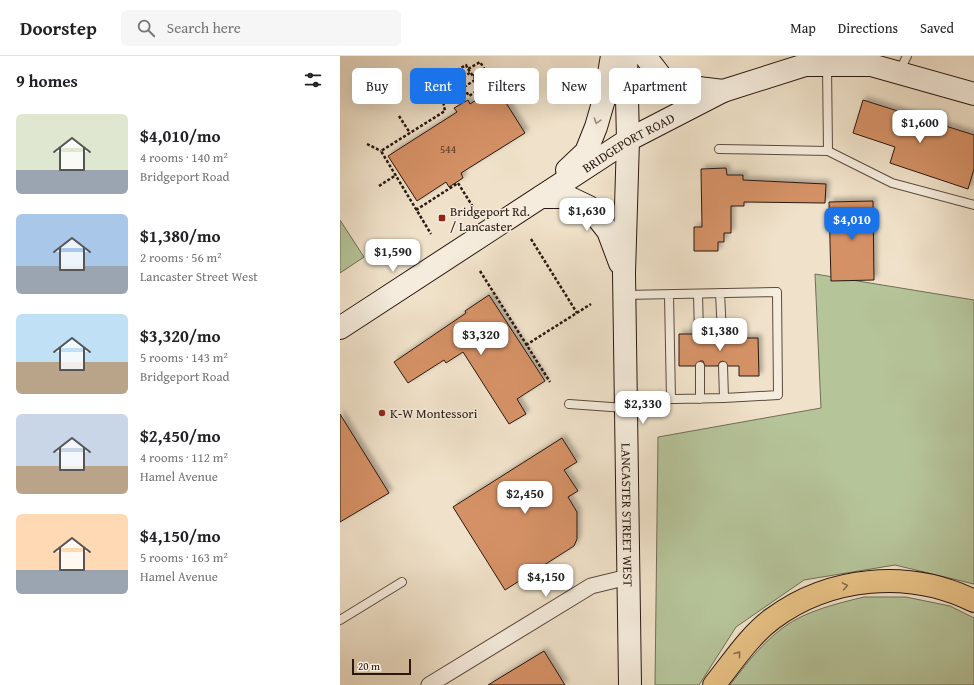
<!DOCTYPE html>
<html lang="en">
<head>
<meta charset="utf-8">
<style>
	body { margin:0; font-family:"Gentium Book Plus",serif; background:#f6f6f6; color:#202124; height:100vh; display:flex; flex-direction:column; font-size:15px; white-space:nowrap }
	* { box-sizing:border-box; margin:0 }
	p { font-size:13px; color:#757577 }
	.icon { flex:none; width:22px; height:22px; fill:none; stroke:currentColor; stroke-width:2; stroke-linecap:round; stroke-linejoin:round }
	.map { position:relative; flex:1; overflow:hidden }
	.panel { display:flex; flex-direction:column; background:#fff; width:340px }
	.panel>* { flex:none }
	.banner { position:absolute; left:12px; top:12px; width:380px; height:36px; display:flex; gap:8px }
	.scale { position:absolute; left:12px; bottom:10px; width:59px; box-sizing:border-box; padding-left:4px; border:2px solid #291810; border-top:0; font-size:11px; line-height:14px; white-space:nowrap; color:#291810; -webkit-text-stroke:3px #f5ecdd; paint-order:stroke }
	.price { position:absolute; translate:-50% -34px; padding:0 9px; border-radius:8px; background:#fff; color:#222; font-size:13px; line-height:26px; filter:drop-shadow(0 1px 2px #0008) }
	.price::after { content:''; position:absolute; left:50%; top:24px; width:12px; height:9px; margin-left:-6px; background:inherit; clip-path:polygon(0 0,100% 0,50% 100%) }
	.price.selected { background:#1a73e8; color:#fff }
	ul { padding:0; list-style:none }
	li { display:flex; align-items:center; gap:12px; height:100px; padding:0 16px }
	li span { display:grid; place-items:center; flex:none; width:112px; height:80px; border-radius:6px; color:#555 }
	li>.icon { margin-inline-start:auto }
	span .icon { width:48px; height:48px; fill:#fffc; stroke-width:1 }
	li b { font-size:17px }
	h2 { display:flex; justify-content:space-between; align-items:center; height:48px; padding:0 16px; font-size:17px }
	.chip { padding:0 14px; border-radius:6px; background:#fff; box-shadow:0 4px 16px #0002; font-size:14px; line-height:36px }
	.chip.selected { background:#1a73e8; color:#fff }
	header { display:flex; align-items:center; gap:24px; box-sizing:border-box; height:56px; padding:0 20px; background:#fff; border-bottom:1px solid #e0e0e0 }
	header strong { font-size:19px }
	nav { display:flex; gap:22px; margin-inline-start:auto; font-size:14px }
	.search { width:280px; height:36px; background:#f6f6f6; display:flex; align-items:center; gap:10px; box-sizing:border-box; padding:0 14px; border-radius:6px; color:#757577; font-size:15px }
	main { display:flex; flex:1; min-height:0 }
	.map>svg:first-child { display:block }
	.green { fill:#b6c49a; stroke:#706e55 }
	.building { fill:#d59166; stroke:#291810; filter:url(#shadow) }
	.lines { fill:none; stroke-linecap:round; stroke-linejoin:round }
	.lane-casing { stroke:#5b4a3e; stroke-width:10 }
	.street-casing { stroke:#5b4a3e; stroke-width:17 }
	.secondary-casing { stroke:#291810; stroke-width:24 }
	.highway-casing { stroke:#291810; stroke-width:24 }
	.path { stroke:#291810; stroke-width:2.5; stroke-dasharray:3 2; stroke-linecap:butt }
	.lane { stroke:#f5ecdd; stroke-width:8 }
	.street { stroke:#f5ecdd; stroke-width:15 }
	.secondary { stroke:#f5ecdd; stroke-width:22 }
	.highway { stroke:#e8c185; stroke-width:22 }
	.oneway { stroke:#998d81 }
	.oneway2 { stroke:#886c4a }
	.poi-dot { fill:#8f2418; stroke:#f5ecdd; stroke-width:1.5 }
	.labels { text-anchor:middle; dominant-baseline:central; stroke-width:3; stroke-linejoin:round; paint-order:stroke }
	.number-label { font-size:11px; fill:#543626 }
	.street-label { font-size:13px; fill:#291810; stroke:#f5ecdd }
	.poi-label { font-size:13px; fill:#291810; stroke:#f5ecdd; text-anchor:start }
</style>
</head>
<body>
<header>
<strong>Doorstep</strong>
<div class="search"><svg class="icon" aria-label="search" viewBox="0 0 24 24"><circle cx="10" cy="10" r="6"/><path d="M15 15l6 6"/></svg>Search here</div>
<nav><a>Map</a><a>Directions</a><a>Saved</a></nav>
</header>
<main>
<section class="panel">
<h2>9 homes<svg class="icon" aria-label="filters" viewBox="0 0 24 24"><path d="M4 7h16M4 17h16"/><circle cx="9" cy="7" r="2"/><circle cx="15" cy="17" r="2"/></svg></h2>
<ul>
<li><span style="background:linear-gradient(#dfe7d0 70%,#9aa5b1 0)"><svg class="icon" aria-label="home" viewBox="0 0 24 24"><path d="M3 11l9-7 9 7M6 9v11h12V9"/></svg></span><div><b>$4,010/mo</b><p>4 rooms · 140 m²</p><p>Bridgeport Road</p></div></li>
<li><span style="background:linear-gradient(#a9c7e8 65%,#9aa5b1 0)"><svg class="icon" aria-label="home" viewBox="0 0 24 24"><path d="M3 11l9-7 9 7M6 9v11h12V9"/></svg></span><div><b>$1,380/mo</b><p>2 rooms · 56 m²</p><p>Lancaster Street West</p></div></li>
<li><span style="background:linear-gradient(#bfe0f5 60%,#b9a48a 0)"><svg class="icon" aria-label="home" viewBox="0 0 24 24"><path d="M3 11l9-7 9 7M6 9v11h12V9"/></svg></span><div><b>$3,320/mo</b><p>5 rooms · 143 m²</p><p>Bridgeport Road</p></div></li>
<li><span style="background:linear-gradient(#c9d6e8 65%,#b9a48a 0)"><svg class="icon" aria-label="home" viewBox="0 0 24 24"><path d="M3 11l9-7 9 7M6 9v11h12V9"/></svg></span><div><b>$2,450/mo</b><p>4 rooms · 112 m²</p><p>Hamel Avenue</p></div></li>
<li><span style="background:linear-gradient(#ffd9b3 70%,#9aa5b1 0)"><svg class="icon" aria-label="home" viewBox="0 0 24 24"><path d="M3 11l9-7 9 7M6 9v11h12V9"/></svg></span><div><b>$4,150/mo</b><p>5 rooms · 163 m²</p><p>Hamel Avenue</p></div></li>
</ul>
</section>
<div class="map">
<svg width="634" height="629" viewBox="0 0 634 629">
	<defs>
		<filter id="shadow"><feDropShadow dx="3.5" dy="-3.5" stdDeviation="2" flood-color="#0004"/></filter>
	</defs>
	<rect width="100%" height="100%" fill="#f0e2ca"/>
	<filter id="stains"><feTurbulence type="fractalNoise" baseFrequency=".005" numOctaves="4"/><feColorMatrix values="0 0 0 0 .2 0 0 0 0 .09 0 0 0 0 .02 0 0 0 .5 -.17"/></filter>
	<radialGradient id="worn" r=".72"><stop offset=".6" stop-color="#630" stop-opacity="0"/><stop offset="1" stop-color="#630" stop-opacity=".3"/></radialGradient>
	<!-- green -->
	<path class="green" d="M0,164L24,201L0,217Z
		M475,218L634,244V528L555,509L464,524L396,571L359,629H315L318,381L481,352Z
		M524,541H566L610,550L634,562V629H390C406,608 422,587 444,571C465,555 499,547 524,541Z"/>
	<!-- building -->
	<path class="building" d="M156,31L185,77L121,117L123,122L109,131L106,126L77,145L48,100L117,56L114,52L128,44L130,48Z
		M523,44L634,79V113L628,133L550,107L555,91L513,77Z
		M386,112L387,119H403V124L486,128L485,147L404,146V150H391V177H384V186H378V195H354V171H362L361,113Z
		M533,145L534,224L491,225L489,146Z
		M149,239L205,325L177,343L186,358L169,368L123,296L106,307L104,304L68,327L54,306L126,257L125,255Z
		M339,278H354L359,283L362,282L364,278H376L378,281L382,283L385,282L387,278H398V282H418L419,320H399V310H388L383,305L380,306L378,310H365L363,305H360L355,310H339Z
		M0,358L49,437L0,466Z
		M222,382L237,406L224,414L238,435L228,441L237,456V483L234,490L165,534L113,451Z
		M204,595L225,629H148Z"/>
	<g class="lines">
		<!-- lane casing -->
		<g class="lane-casing">
			<path id="lane" d="M487,10L488,95
				M559,16L567,0
				M379,93L488,95L552,127L634,149
				M380,237L382,278
				M358,238L359,278
				M285,239L437,236L438,339L384,342L286,344
				M329,239L331,343
				M360,310V343
				M383,310L384,342
				M229,348L285,352
				M0,564L62,526"/>
		</g>
		<!-- street casing -->
		<g class="street-casing">
			<path id="street" d="M89,629L251,530L288,521"/>
		</g>
		<!-- secondary casing -->
		<g class="secondary-casing">
			<g id="secondary">
				<path id="s1" d="M286,0L288,84L284,217L290,629"/>
				<path d="M305,0L322,22L342,30L383,35"/>
				<path d="M227,114L246,96L256,71L265,40L272,0"/>
				<path d="M201,141H228L249,151L268,175L280,207"/>
				<path id="s2" d="M0,272L288,84L383,35L465,9H531L634,38"/>
			</g>
		</g>
		<!-- highway casing -->
		<g class="highway-casing">
			<path id="highway" d="M374,629C392,607 409,580 432,563C490,520 569,513 634,545"/>
		</g>
		<!-- path -->
		<path class="path" d="M48,12L49,44
			M128,13L138,27
			M133,20L144,13
			M70,21L98,20L105,55L41,95L91,178
			M119,24L131,16
			M124,31L135,24
			M102,40L121,28L114,16L126,9L128,13L140,6L149,20L138,27L141,32L129,40L121,28
			M59,60L70,77
			M27,88L41,95
			M39,130L56,119
			M76,154L118,127L133,151
			M191,183L237,257
			M140,215L210,326
			M186,289L251,248"/>
		<!-- lane -->
		<use href="#lane" class="lane"/>
		<!-- street -->
		<use href="#street" class="street"/>
		<!-- secondary -->
		<use href="#secondary" class="secondary"/>
		<!-- highway -->
		<use href="#highway" class="highway"/>
	</g>
	<!-- one-way arrows -->
	<defs><path id="oneway-chevron" d="M-2-3.5L2.5 0L-2 3.5" fill="none" stroke-width="1.6" stroke-linecap="round" stroke-linejoin="round"/></defs>
	<use class="oneway" href="#oneway-chevron" transform="translate(257 65) rotate(108)"/>
	<g class="oneway2">
		<use href="#oneway-chevron" transform="translate(505 530) rotate(-10)"/>
		<use href="#oneway-chevron" transform="translate(398 598) rotate(-52)"/>
	</g>
	<!-- markers -->
	<g class="poi-dot">
		<rect x="98" y="158" width="8" height="8" rx="2"/>
		<circle cx="42" cy="357" r="4"/>
	</g>
	<g class="labels">
		<!-- number labels -->
		<g class="number-label">
			<text x="108" y="93">544</text>
		</g>
		<!-- street labels -->
		<g class="street-label">
			<text stroke="none"><textPath href="#s2" startOffset="343">BRIDGEPORT ROAD</textPath></text>
			<text stroke="none"><textPath href="#s1" startOffset="459">LANCASTER STREET WEST</textPath></text>
		</g>
		<!-- poi labels -->
		<g class="poi-label">
			<text x="110" y="155">Bridgeport Rd.<tspan x="110" dy="15">/ Lancaster</tspan></text>
			<text x="50" y="357">K-W Montessori</text>
		</g>
	</g>
	<rect width="100%" height="100%" filter="url(#stains)"/>
	<rect width="100%" height="100%" fill="url(#worn)"/>
</svg>
<div class="scale">20 m</div>
<b class="price" style="left:580px;top:88px">$1,600</b>
<b class="price" style="left:247px;top:176px">$1,630</b>
<b class="price selected" style="left:512px;top:185px">$4,010</b>
<b class="price" style="left:53px;top:217px">$1,590</b>
<b class="price" style="left:380px;top:296px">$1,380</b>
<b class="price" style="left:141px;top:300px">$3,320</b>
<b class="price" style="left:303px;top:369px">$2,330</b>
<b class="price" style="left:185px;top:459px">$2,450</b>
<b class="price" style="left:206px;top:542px">$4,150</b>
<div class="banner">
<a class="chip">Buy</a>
<a class="chip selected">Rent</a>
<a class="chip">Filters</a>
<a class="chip">New</a>
<a class="chip">Apartment</a>
</div>
</div>
</main>
</body>
</html>
